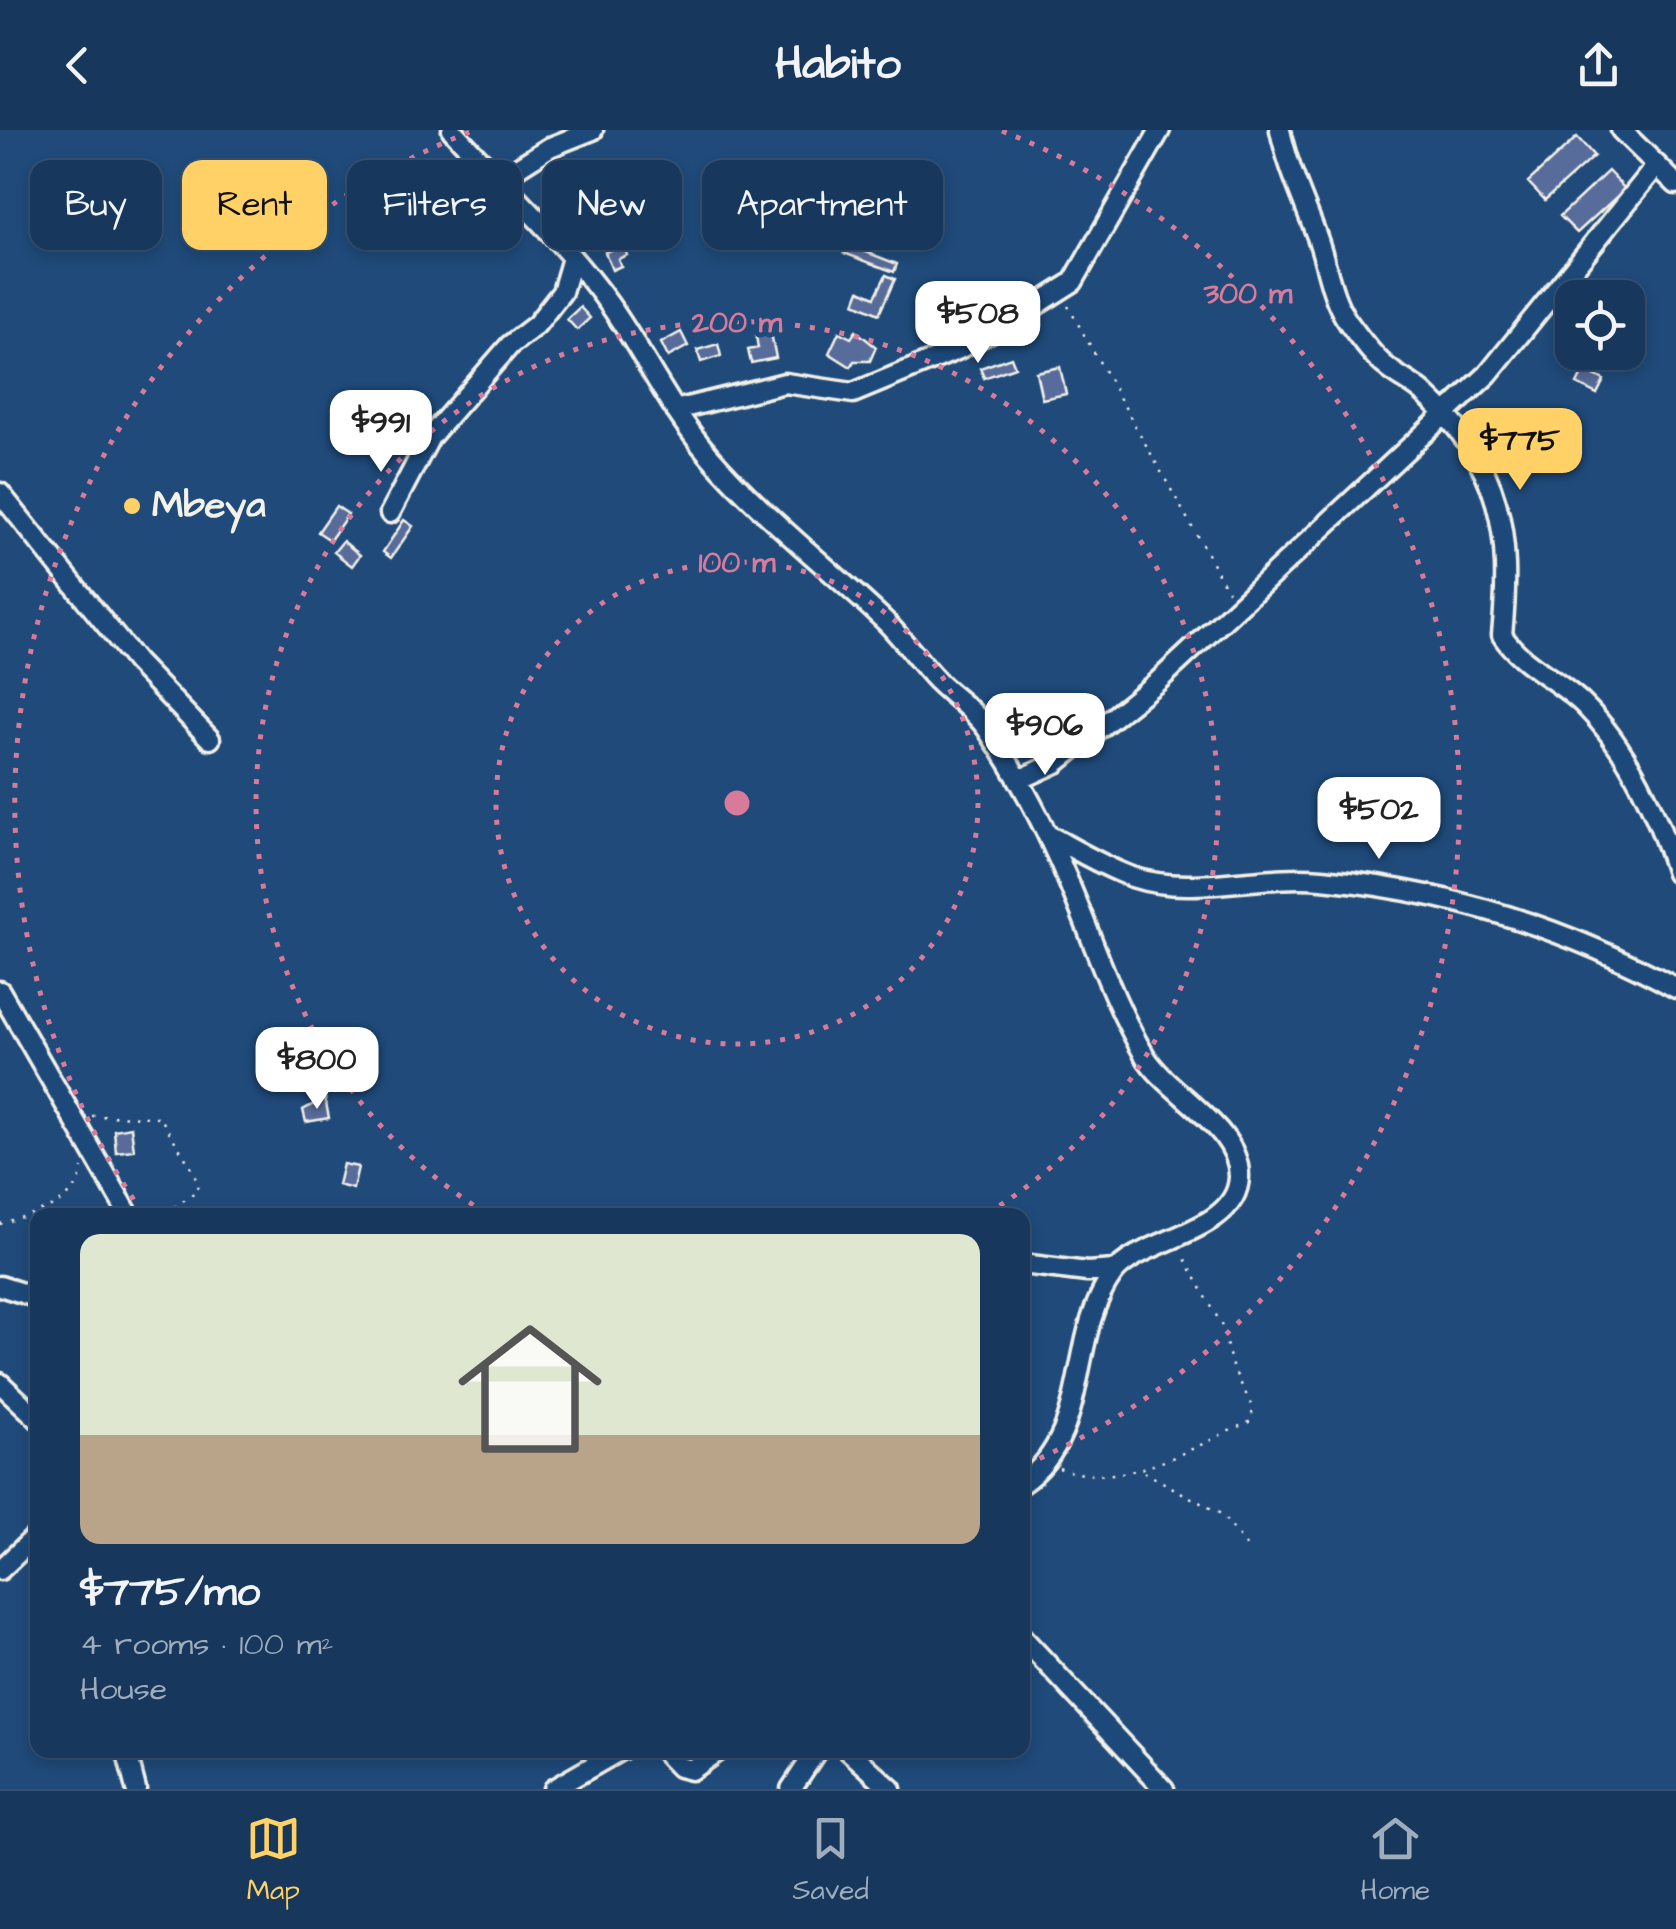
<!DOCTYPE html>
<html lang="en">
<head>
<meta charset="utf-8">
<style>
	body { margin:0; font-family:"Architects Daughter",sans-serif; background:#203f62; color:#f1f3f6; height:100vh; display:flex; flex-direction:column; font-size:38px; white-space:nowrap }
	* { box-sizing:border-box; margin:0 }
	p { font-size:32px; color:#9eacbb }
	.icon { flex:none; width:55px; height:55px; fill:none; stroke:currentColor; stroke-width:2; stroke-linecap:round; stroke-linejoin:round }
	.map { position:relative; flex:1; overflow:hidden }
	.side { position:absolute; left:30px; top:1078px; width:1000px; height:550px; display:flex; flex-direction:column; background:#17385c; border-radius:20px; box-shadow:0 5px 15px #0003,0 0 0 2px #365272 }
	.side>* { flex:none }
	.hud { position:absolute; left:30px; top:30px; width:1000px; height:90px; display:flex; gap:20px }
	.fabs { position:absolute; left:1555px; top:150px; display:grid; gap:20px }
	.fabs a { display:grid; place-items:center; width:90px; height:90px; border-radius:20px; background:#17385c; box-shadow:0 5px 15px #0003,0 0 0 2px #365272; font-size:50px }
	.price { position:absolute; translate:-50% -85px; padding:0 22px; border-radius:20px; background:#fff; color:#222; font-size:32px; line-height:65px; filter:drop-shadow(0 2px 5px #0008) }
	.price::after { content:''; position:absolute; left:50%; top:60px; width:30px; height:22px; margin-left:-15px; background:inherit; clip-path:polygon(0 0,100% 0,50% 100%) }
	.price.on { background:#ffd166; color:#111 }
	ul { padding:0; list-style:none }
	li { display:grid; align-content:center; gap:20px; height:530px; padding:0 50px }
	li span { display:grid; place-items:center; height:310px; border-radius:20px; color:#555 }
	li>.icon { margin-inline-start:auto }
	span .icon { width:180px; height:180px; fill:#fffc; stroke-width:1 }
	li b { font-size:42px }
	.tag { padding:0 35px; border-radius:20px; background:#17385c; box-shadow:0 5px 15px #0003,0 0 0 2px #365272; font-size:35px; line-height:90px }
	.tag.on { background:#ffd166; color:#111 }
	header { display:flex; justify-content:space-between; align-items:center; height:130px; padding:0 50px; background:#17385c; font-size:45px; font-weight:700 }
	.tabs { display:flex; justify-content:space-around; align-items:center; height:140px; border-top:2px solid #365272; background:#17385c; font-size:28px; color:#9eacbb }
	.tabs a { display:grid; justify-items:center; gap:5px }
	.tabs .on { color:#ffd166 }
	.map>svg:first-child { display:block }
	.building { fill:#596c9b; stroke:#f4f1e8; stroke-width:2.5 }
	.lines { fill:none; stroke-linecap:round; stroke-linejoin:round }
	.minor-casing { stroke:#f4f1e8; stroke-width:25 }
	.path { stroke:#f4f1e8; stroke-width:2.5; stroke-dasharray:2.5 8; stroke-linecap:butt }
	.minor { stroke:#1f4a7a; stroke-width:18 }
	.ring { fill:none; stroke:#d87a9a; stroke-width:5; stroke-dasharray:5 10 }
	.poi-dot { fill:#ffd166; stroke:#1f4a7a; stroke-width:4 }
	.labels { text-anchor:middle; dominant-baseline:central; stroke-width:10; stroke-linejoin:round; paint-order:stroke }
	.poi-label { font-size:38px; font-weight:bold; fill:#f4f1e8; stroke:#1f4a7a; text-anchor:start }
	.centre { fill:#d87a9a; stroke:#1f4a7a; stroke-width:5 }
	.ring-label { font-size:30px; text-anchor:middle; font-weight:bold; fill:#d87a9a; stroke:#1f4a7a; stroke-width:10; stroke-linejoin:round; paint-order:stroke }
</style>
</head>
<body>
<header><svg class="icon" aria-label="back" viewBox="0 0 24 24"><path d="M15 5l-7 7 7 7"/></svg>Habito<svg class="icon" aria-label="share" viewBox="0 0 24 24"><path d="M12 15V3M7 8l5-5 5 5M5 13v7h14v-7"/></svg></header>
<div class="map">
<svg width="1676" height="1659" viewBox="0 0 1676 1659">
	<rect width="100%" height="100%" fill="#1f4a7a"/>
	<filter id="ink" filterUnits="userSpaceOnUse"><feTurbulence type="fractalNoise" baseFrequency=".01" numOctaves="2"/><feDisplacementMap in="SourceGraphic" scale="20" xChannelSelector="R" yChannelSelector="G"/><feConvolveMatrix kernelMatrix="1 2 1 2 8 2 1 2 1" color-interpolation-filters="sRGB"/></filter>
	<g filter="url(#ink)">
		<!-- building -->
		<path class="building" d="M1577,7L1594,26L1545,70L1528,52Z
			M1608,41L1625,59L1577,103L1560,86Z
			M623,115L627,125L618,129L621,136L612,140L605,122Z
			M848,115L897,134L894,142L844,123Z
			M886,145L895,149L879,184L855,173L860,160L875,167Z
			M580,177L590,188L577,200L567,189Z
			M856,201L876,217L870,231H854L851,237L829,223L839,202L851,208Z
			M681,202L688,216L668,227L661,213Z
			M771,203L776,228L751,233L748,220L758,218L756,206Z
			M718,214L721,226L701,232L697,220Z
			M1011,227L1015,237L984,248L980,238Z
			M1060,237L1066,264L1042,269L1036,242Z
			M1584,240L1604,250L1597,264L1577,254Z
			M336,376L348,384L330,410L318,402Z
			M404,390L413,396L391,428L383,422Z
			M343,411L360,425L352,436L334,422Z
			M325,968L329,988L306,992L303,980Z
			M131,997L134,1020L116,1022L114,1000Z
			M343,1034L358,1037L353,1059L338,1055Z"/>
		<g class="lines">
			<!-- minor casing -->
			<g class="minor-casing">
				<path id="minor" d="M452,0C504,57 564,111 609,174C644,223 669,279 709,325C762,386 827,436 886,492C904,510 919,532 937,551C953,567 974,580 987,599C1023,652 1051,708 1075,768C1097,821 1115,876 1145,926C1169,965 1240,997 1239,1047C1237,1104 1139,1108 1113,1144C1066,1209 1093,1304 1022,1353
					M1280,0C1288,38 1304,71 1317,107C1328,137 1330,166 1348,192C1359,207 1373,227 1388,238C1400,248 1413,253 1425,264C1502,335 1512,404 1502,505C1522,536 1558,549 1584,575C1628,618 1658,685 1676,743
					M1621,0L1676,54
					M498,50L550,17L593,0
					M675,280L785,253L853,263L957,220L1010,192L1073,152L1160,0
					M0,363L136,532L210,609
					M390,383L430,307L510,215L536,195L562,162L572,128
					M1019,650L1056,633L1157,552L1488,244L1657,35
					M1050,706C1076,720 1104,737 1132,747C1191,767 1260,743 1322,749C1448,761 1565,797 1676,858
					M0,861L129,1085
					M1022,1134L1087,1142L1115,1140
					M0,1156L38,1168
					M0,1253L38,1289
					M0,1440L38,1404
					M1022,1507L1164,1659
					M126,1620L136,1659
					M663,1620L679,1637L691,1640L719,1620
					M848,1620L891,1659
					M553,1659L621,1620
					M791,1659L817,1620"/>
			</g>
			<!-- path -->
			<path class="path" d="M1068,176L1228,461
				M92,986L160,987L194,1042L199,1059L176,1076L151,1085
				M0,1094C34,1082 77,1078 82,1038
				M1059,1338C1127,1362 1191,1317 1251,1291L1253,1278L1232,1236L1221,1194L1183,1125
				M1144,1342L1221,1384L1250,1421"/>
			<!-- minor -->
			<use href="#minor" class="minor"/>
		</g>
	</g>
	<!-- distance rings -->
	<g class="ring">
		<circle cx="737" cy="673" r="241"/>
		<path d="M486 1083A481 481 0 1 1 988 1083"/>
		<path d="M142 1082A722 722 0 0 1 472 1M1002 1A722 722 0 0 1 1025 1335"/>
	</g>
	<!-- markers -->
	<circle class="poi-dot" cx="132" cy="376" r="10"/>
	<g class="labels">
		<!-- poi labels -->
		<g class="poi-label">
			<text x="152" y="376">Mbeya</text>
		</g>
	</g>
	<circle cx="737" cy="673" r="15" class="centre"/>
	<g class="ring-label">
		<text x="1248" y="173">300 m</text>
		<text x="737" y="202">200 m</text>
		<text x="737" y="442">100 m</text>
	</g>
</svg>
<div class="fabs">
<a><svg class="icon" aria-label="locate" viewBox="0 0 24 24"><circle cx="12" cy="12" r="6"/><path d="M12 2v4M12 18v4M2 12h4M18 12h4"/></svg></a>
</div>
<b class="price" style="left:978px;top:236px">$508</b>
<b class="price" style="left:381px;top:345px">$991</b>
<b class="price on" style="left:1520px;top:363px">$775</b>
<b class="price" style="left:1045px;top:648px">$906</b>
<b class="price" style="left:1379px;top:732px">$502</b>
<b class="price" style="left:317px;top:982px">$800</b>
<div class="hud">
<a class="tag">Buy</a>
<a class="tag on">Rent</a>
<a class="tag">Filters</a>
<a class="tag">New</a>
<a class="tag">Apartment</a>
</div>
<section class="side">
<ul>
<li><span style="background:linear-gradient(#dfe7d0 65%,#b9a48a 0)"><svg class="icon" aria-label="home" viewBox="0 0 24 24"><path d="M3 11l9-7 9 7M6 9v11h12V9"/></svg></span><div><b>$775/mo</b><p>4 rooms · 100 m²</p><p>House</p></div></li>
</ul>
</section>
</div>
<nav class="tabs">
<a class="on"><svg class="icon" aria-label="map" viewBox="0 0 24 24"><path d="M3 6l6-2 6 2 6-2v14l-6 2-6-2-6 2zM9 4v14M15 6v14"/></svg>Map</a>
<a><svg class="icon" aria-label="saved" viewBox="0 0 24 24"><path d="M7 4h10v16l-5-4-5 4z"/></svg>Saved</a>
<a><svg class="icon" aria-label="home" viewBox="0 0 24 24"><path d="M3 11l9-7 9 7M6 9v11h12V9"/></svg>Home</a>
</nav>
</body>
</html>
